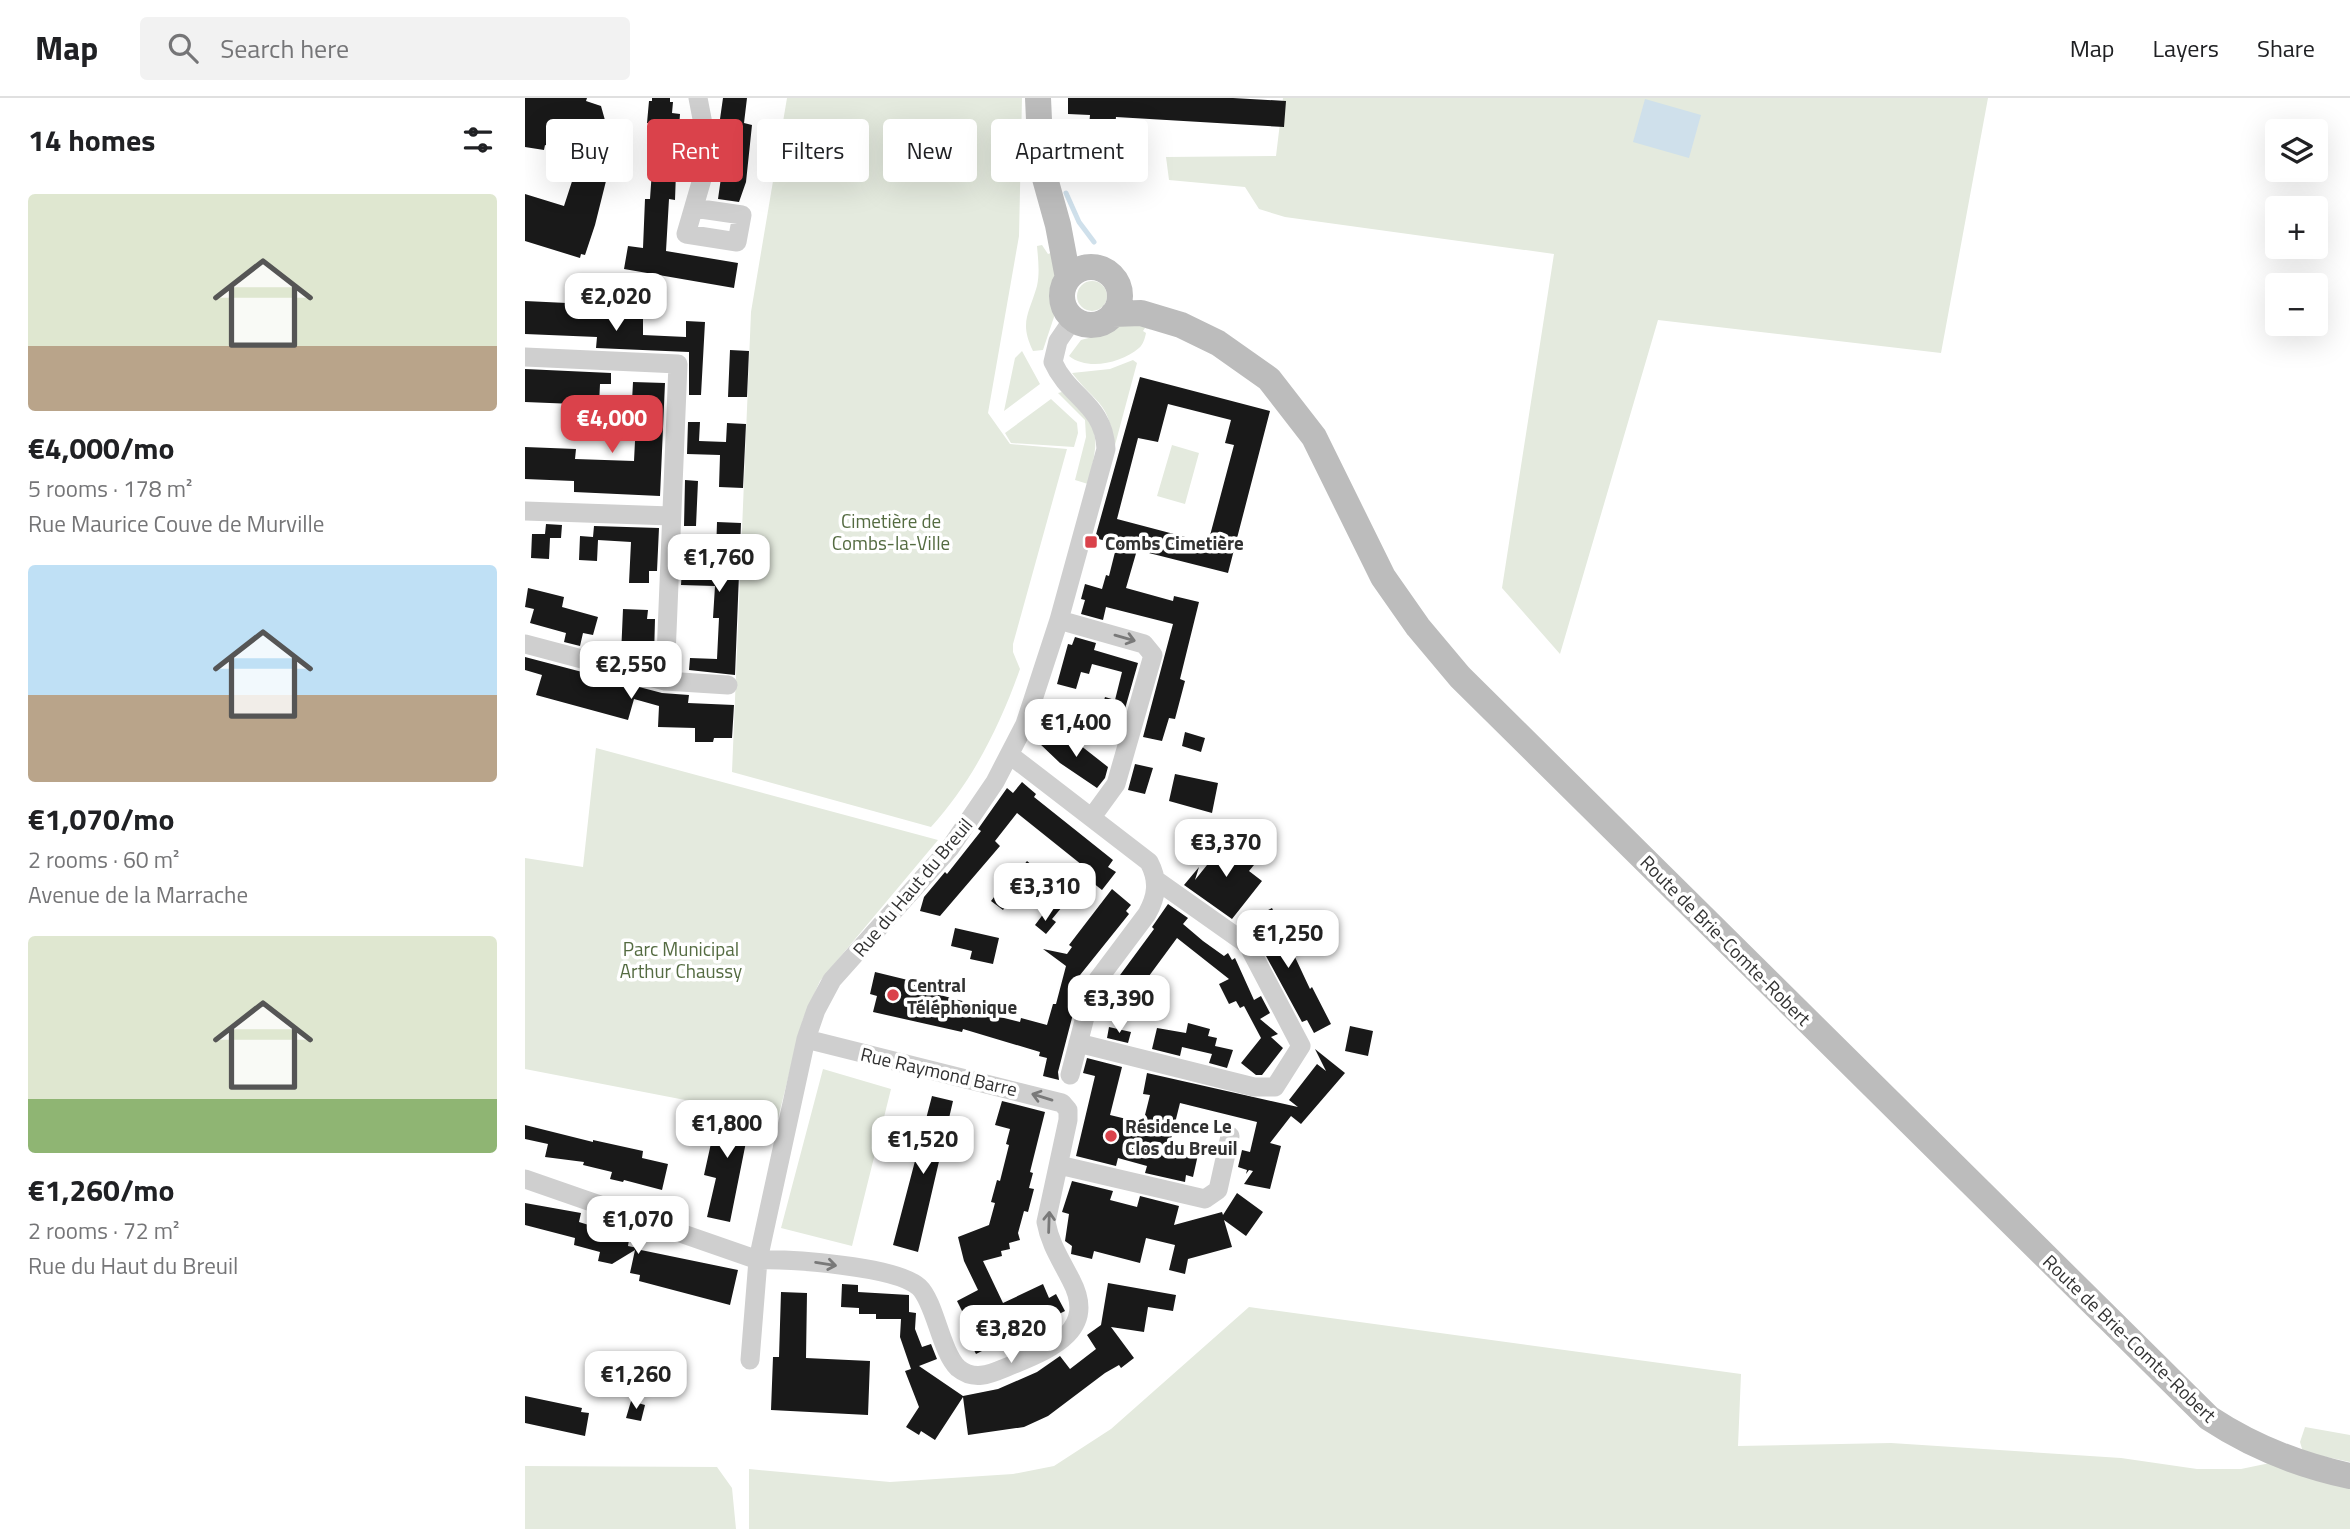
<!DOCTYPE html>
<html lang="en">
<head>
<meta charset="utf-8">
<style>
	body { margin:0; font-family:"Titillium Web",sans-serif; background:#f2f2f2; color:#202124; height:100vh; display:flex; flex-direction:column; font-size:26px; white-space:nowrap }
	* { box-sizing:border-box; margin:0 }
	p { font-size:23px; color:#757577 }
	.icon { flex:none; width:38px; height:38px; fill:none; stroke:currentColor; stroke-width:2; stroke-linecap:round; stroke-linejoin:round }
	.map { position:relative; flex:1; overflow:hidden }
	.panel { display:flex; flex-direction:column; background:#fff; width:525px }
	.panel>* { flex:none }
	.guide { position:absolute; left:21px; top:21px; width:665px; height:63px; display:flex; gap:14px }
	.tools { position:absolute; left:1740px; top:21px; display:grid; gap:14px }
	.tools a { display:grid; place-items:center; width:63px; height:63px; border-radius:7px; background:#fff; box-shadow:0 7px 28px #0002; font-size:35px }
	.price { position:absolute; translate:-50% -60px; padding:0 16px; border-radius:14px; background:#fff; color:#222; font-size:23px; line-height:46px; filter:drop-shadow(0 2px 4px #0008) }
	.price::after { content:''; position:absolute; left:50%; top:42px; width:21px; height:16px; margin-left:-10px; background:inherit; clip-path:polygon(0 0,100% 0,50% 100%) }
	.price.current { background:#da424b; color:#fff }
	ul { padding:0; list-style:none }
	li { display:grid; align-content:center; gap:14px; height:371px; padding:0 28px }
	li span { display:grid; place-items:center; height:217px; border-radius:7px; color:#555 }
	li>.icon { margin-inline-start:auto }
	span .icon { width:126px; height:126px; fill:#fffc; stroke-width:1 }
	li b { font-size:30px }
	h2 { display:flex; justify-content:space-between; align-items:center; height:84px; padding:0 28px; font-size:30px }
	.chip { padding:0 24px; border-radius:7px; background:#fff; box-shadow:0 7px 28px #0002; font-size:24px; line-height:63px }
	.chip.current { background:#da424b; color:#fff }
	header { display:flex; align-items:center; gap:42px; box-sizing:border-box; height:98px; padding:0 35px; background:#fff; border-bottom:2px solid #e0e0e0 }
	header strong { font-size:33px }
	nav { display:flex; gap:38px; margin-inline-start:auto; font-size:24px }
	.search { width:490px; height:63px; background:#f2f2f2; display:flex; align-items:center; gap:18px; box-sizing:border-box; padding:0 24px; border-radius:7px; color:#757577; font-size:26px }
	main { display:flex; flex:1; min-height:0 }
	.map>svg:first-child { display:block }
	.green { fill:#e4eade }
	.water { fill:#cfe0eb }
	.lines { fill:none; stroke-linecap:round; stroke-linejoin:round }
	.stream { stroke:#cfe0eb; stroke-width:5 }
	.building { fill:#191919; fill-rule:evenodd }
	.minor { stroke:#cfcfcf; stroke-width:19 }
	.secondary { stroke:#bcbcbc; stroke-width:26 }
	.oneway { stroke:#797979 }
	.poi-dot { fill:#da424b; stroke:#fff; stroke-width:2.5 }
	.labels { text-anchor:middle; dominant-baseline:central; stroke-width:7; stroke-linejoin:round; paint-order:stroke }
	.park-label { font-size:19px; fill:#546b41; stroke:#fff }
	.poi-label { font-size:19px; font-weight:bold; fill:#323232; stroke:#fff; text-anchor:start }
	.street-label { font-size:19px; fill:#323232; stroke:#fff }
</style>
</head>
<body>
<header>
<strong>Map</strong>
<div class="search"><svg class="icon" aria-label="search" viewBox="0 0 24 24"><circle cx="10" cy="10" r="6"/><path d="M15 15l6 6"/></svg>Search here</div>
<nav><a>Map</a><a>Layers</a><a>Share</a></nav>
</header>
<main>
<section class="panel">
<h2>14 homes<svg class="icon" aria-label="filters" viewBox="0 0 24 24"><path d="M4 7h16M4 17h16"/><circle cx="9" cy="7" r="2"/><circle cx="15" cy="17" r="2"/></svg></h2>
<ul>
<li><span style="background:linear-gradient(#dfe7d0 70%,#b9a48a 0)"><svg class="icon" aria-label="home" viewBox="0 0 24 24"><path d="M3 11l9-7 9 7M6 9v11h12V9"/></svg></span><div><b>€4,000/mo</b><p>5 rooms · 178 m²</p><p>Rue Maurice Couve de Murville</p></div></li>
<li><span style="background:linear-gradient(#bfe0f5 60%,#b9a48a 0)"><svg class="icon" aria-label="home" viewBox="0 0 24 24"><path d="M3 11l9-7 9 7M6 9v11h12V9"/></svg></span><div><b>€1,070/mo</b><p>2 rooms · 60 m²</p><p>Avenue de la Marrache</p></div></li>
<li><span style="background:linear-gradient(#dfe7d0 75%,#8fb573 0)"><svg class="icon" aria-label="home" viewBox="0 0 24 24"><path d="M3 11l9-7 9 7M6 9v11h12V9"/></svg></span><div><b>€1,260/mo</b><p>2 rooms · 72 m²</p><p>Rue du Haut du Breuil</p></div></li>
</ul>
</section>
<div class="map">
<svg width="1825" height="1431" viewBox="0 0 1825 1431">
	<rect width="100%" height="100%" fill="#fff"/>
	<!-- green -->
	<path class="green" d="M262,0H497L494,138L463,315L485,346L542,351L488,546V554L495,571C475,628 447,684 406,729L207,674L226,214Z
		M758,0H1463L1416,255L1133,222L1035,556L977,490L1029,156L760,119L734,111L720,89L644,82L641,59L751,58Z
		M517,147L523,156L531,153L535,170L530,191L531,213L518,252L508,253C494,224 504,216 512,188C515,175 513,160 512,148Z
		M552 198a15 15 0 1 1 30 0a15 15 0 1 1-30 0Z
		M599,221L627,232L620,230L618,233L621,235C620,240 618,247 614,250C596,265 563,273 544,258L556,242L582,235Z
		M497,253L515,286L479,313L490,260Z
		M608,262L612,265L590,347C582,301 573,308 547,275L585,271Z
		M537,294C576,331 575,335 563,386L550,382L561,339L560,322L533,295Z
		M526,301L552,325L553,335L549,349L486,345L480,335Z
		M647,347L674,355L660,406L632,398Z
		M71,650L413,742L295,883L278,921L253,1020L0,971V760L58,769Z
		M298,971L366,991L327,1148L256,1130Z
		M724,1209L1216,1276L1213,1348L1366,1345L1596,1360L1672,1371H1716L1745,1365L1825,1388V1431H224V1371L365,1384L488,1376L529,1368L586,1331Z
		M1780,1329L1825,1337V1364L1778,1354L1775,1344Z
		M0,1368L192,1369L207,1390L211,1431H0Z"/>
	<!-- water -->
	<path class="water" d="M1120,1L1176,17L1164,60L1108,44Z"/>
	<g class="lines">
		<!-- stream -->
		<path class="stream" d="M541,95L554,124L569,144"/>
	</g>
	<!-- building -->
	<path class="building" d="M0,0H62L61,3L76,8L83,33L75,60L86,63L70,127L60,157L56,156L55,160L0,143V96L39,108L52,68L56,69L65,38L30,27L23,48L20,47L19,52L0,49Z
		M127,0H145V4H148L147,15L155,16L153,45H159L157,73L151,74L150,102L144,101L141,153L213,165L209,190L99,171L103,148L118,150L120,101H125L127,72H132L134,44L128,43L130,26L122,25L124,3H127Z
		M198,0H222L219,25L227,27L221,84L214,104L193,101L204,23L195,21Z
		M543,0H708L761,3L759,29L591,19L588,48H585L583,64L561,62L565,17L543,16Z
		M0,203L63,206L62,216L118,218V237L161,239V223L180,224L176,297H164V254L71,250L72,239L0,236Z
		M205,252L224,253L222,299H203Z
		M0,271L86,275V286H75L74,307L0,304Z
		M615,279L745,313L703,475L612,452L601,490L648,503L649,498L674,504L655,581L660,583L650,621L644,620L637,643L618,639L648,526L581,509L578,522L556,516L560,502L556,501L560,486L577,491L581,477L584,478L592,446L570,440ZM643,306L706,322L700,345L709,347L683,445L592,421L613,340L633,344Z
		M108,284L140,285L135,398L49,394V383L0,381V349L51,351L50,361L109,363L112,303H107Z
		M163,324H175L174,343L201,344L202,325L221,326L218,390L194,389L195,357L162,356Z
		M160,382L173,383L171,428H159Z
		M192,424L216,425L210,577L164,572L165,560L192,561L194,520H188L190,488L156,487L158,454L191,456Z
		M21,426L37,427L36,440H25L24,461L6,460L7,436H20Z
		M69,428L134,430L132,473H124V485H104L106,444L73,442L72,463L54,462L55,438L68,439Z
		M3,490L39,499L37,509L73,519L68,537L58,535L55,548L39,544L41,535L5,525L9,511L0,509Z
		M98,511L123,512L122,521H130L129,559L96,557Z
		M550,539L571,545L569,552L613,565L590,646L583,645L591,617L576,613L580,599L590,602L597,574L567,566L564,576L556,574L551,591L532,586L543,546L547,547Z
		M0,559L137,595L164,597L163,605L209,607L207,640H189L188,644H170V630L133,629L134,608L109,601L103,622L11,597L17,577L0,572Z
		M524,633L543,645L546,640L583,669L580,680L572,690L535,665L514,645Z
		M660,634L680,640L676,654L657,648Z
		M610,666L628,670L620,696L603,692Z
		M650,676L693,685L687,715L644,703Z
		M497,684L511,696L509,699L588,762L583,769L591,774L577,792L563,781L567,775L492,715L470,743L475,748L415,818L395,813L399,799L420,774L422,776L456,733L453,731L482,690L488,695Z
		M706,737L723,751L718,758L729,767L724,773L737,783L707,821L659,787L674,769L670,782Z
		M502,763L514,773L505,784L493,774Z
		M476,790L487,799L478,812L466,803Z
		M587,791L606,807L601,813L604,816L547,887L555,889L533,974L534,982L518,978L522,960L514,958L515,954L438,931L437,934L348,914L352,898L345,896L350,874L391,884L389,890L441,904L439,910L495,924L496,920L522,927L528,906H531L541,868L518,851L542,856L547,849L544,847Z
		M526,800L537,809L527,821L516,813Z
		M643,806L663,820L658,826L678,843L699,858L703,855L707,862L710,860L729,902L736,898L745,915L735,921L753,936L746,939L758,950L737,977H731L716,965L736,940L719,908L715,910L711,903L704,906L694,886L704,881L652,840L610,897L604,893L599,910L590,922L573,918L577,903L581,904L584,892L629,831L627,829Z
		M747,810L785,891L787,889L806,926L789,935L782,922L777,924L722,823Z
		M519,815L531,824L521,836L510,827Z
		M430,830L474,840L468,866L445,861L447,853L426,848Z
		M663,925L685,931L683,938L692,940L690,948L708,952L702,970L684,965L687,956L657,949L655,958L627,951L632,930L661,935Z
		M825,928L848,933L843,958L820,953Z
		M584,929L606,934L603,945L582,940Z
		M790,951L820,975L776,1026L766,1018L745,1045L756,1048L745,1091L719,1086L728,1073L724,1072L721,1076L722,1072L713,1069L717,1052L725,1054L732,1024L655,1005L645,1045L674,1052L668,1079L661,1077L660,1084L620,1075L622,1068L593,1060L591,1068L551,1058L570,978L558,975L562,960L597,969L585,1017L618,1025L625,997L618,996L622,975L773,1009L764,1002L792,966L801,973Z
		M407,998L428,1003L393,1154L368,1147Z
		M477,1003L520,1014L505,1074L508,1075L504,1090L509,1091L503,1114L499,1113L493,1135L495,1142L484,1145L485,1151L476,1153L477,1158L458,1163L478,1205L518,1186L524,1200L531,1196L540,1213L516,1225L519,1229L474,1253L471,1246L451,1256L444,1242L450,1239L432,1203L453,1192L439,1163L433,1139L464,1127L470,1105L466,1104L472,1082L475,1083L484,1047L481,1046L485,1031L470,1027Z
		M194,1009L230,1016L225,1035L223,1034L205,1124L182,1119L191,1080L179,1077Z
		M0,1027L68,1044V1042L118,1053L117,1060L143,1066L137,1092L99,1082L98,1084L85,1081L87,1074L58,1067L59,1064L20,1059L23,1046L0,1041Z
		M547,1083L588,1093L585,1102L612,1109L615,1098L654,1108L649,1127L697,1114L698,1117L712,1095L738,1114L721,1138L699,1122L707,1149L663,1161L660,1176L644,1172L650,1147L621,1140L615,1165L569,1153L567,1161L546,1156L547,1148L540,1143L544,1116L537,1114Z
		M0,1105L56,1115L54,1124L80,1132L105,1136L103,1148L113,1150L111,1151L213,1172L205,1207L114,1183L115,1177L105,1175L110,1152L87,1166L73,1163L75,1154L49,1147L50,1140L0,1127Z
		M583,1185L651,1197L648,1213L623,1209L619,1234L586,1229L609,1260L596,1270L594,1267L580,1275L523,1318L499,1329L443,1337L438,1299L410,1342L396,1333L394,1337L381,1329L394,1309L380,1273L386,1271L375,1239L376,1221H351V1216H334V1210L316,1209L317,1186L333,1187V1194L384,1197V1214L391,1215L390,1231L397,1249L406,1246L412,1261L394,1268L438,1298L473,1291L512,1274L535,1258L545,1271L571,1251L562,1237L576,1227Z
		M256,1194L282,1195L281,1260L345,1263L343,1317L246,1312L248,1259H254Z
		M0,1298L57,1310L56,1314L64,1315L60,1338L0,1325Z
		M106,1303L120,1307L116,1323L101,1320Z"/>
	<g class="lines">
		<!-- minor -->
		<path class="minor" d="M169,110L217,117L212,144L161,136L184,57L173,0
			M0,259L153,266L140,583
			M0,413L146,418
			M534,522L619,546L628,557L591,686L567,719
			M0,546L140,583L203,587
			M485,657L624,764C634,783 632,798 622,816L568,888L545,977
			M553,945L729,989H750L776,948L723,847L631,782
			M534,1067L680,1101L693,1092L705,1038
			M0,1081L233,1162C265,1161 371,1168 394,1189C410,1204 416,1254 433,1270C451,1285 469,1274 487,1267C525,1251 573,1233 546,1182C536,1162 525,1146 521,1124L543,1022V1012L537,1005L281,941
			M225,1262L233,1162L281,941L291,912L307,882L425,750L470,684L500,626L534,522L581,351C579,306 544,300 528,264L533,243L548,221"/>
		<!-- secondary -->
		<path class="secondary" d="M513,0L516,66L533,127L543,180
			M537 198a29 29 0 1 1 58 0a29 29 0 1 1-58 0Z
			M588,216L616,215L656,227L693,245L744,281L789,339L858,479L893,529L935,579L1684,1320C1728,1349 1773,1367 1825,1378"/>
	</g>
	<!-- one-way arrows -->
	<defs><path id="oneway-shaft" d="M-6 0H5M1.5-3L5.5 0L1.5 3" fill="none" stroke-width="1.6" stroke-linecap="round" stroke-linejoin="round" transform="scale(1.75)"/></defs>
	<g class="oneway">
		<use href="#oneway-shaft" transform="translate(600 540) rotate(16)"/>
		<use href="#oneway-shaft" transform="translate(517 999) rotate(-163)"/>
		<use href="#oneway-shaft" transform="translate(524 1124) rotate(-88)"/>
		<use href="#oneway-shaft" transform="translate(301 1166) rotate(9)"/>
	</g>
	<!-- markers -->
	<g class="poi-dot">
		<rect x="559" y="437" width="14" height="14" rx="3.5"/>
		<circle cx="368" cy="897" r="7"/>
		<circle cx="586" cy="1038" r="7"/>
	</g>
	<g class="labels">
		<!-- park labels -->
		<g class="park-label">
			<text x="366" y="422">Cimetière de<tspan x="366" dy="22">Combs-la-Ville</tspan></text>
			<text x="156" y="850">Parc Municipal<tspan x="156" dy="22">Arthur Chaussy</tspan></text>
		</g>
		<!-- poi labels -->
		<g class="poi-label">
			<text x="580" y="444">Combs Cimetière</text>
			<text x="382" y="886">Central<tspan x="382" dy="22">Téléphonique</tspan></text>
			<text x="600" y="1027">Résidence Le<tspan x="600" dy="22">Clos du Breuil</tspan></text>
		</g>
		<!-- street labels -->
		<g class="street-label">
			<text transform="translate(387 789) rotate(-50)">Rue du Haut du Breuil</text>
			<text transform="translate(1201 842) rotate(45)">Route de Brie-Comte-Robert</text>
			<text transform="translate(414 973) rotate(13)">Rue Raymond Barre</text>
			<text transform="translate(1605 1240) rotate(44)">Route de Brie-Comte-Robert</text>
		</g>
	</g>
</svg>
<div class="tools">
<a><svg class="icon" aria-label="layers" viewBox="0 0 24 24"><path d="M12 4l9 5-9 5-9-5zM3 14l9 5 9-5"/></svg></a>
<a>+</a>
<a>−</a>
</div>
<b class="price" style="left:91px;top:235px">€2,020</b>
<b class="price current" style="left:87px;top:357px">€4,000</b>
<b class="price" style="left:194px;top:496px">€1,760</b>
<b class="price" style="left:106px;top:603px">€2,550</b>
<b class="price" style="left:551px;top:661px">€1,400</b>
<b class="price" style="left:701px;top:781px">€3,370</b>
<b class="price" style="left:520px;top:825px">€3,310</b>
<b class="price" style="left:763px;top:872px">€1,250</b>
<b class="price" style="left:594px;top:937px">€3,390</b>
<b class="price" style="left:202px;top:1062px">€1,800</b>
<b class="price" style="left:398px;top:1078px">€1,520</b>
<b class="price" style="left:113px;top:1158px">€1,070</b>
<b class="price" style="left:486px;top:1267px">€3,820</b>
<b class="price" style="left:111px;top:1313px">€1,260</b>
<div class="guide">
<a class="chip">Buy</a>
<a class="chip current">Rent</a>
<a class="chip">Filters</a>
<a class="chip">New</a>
<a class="chip">Apartment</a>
</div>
</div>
</main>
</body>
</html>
